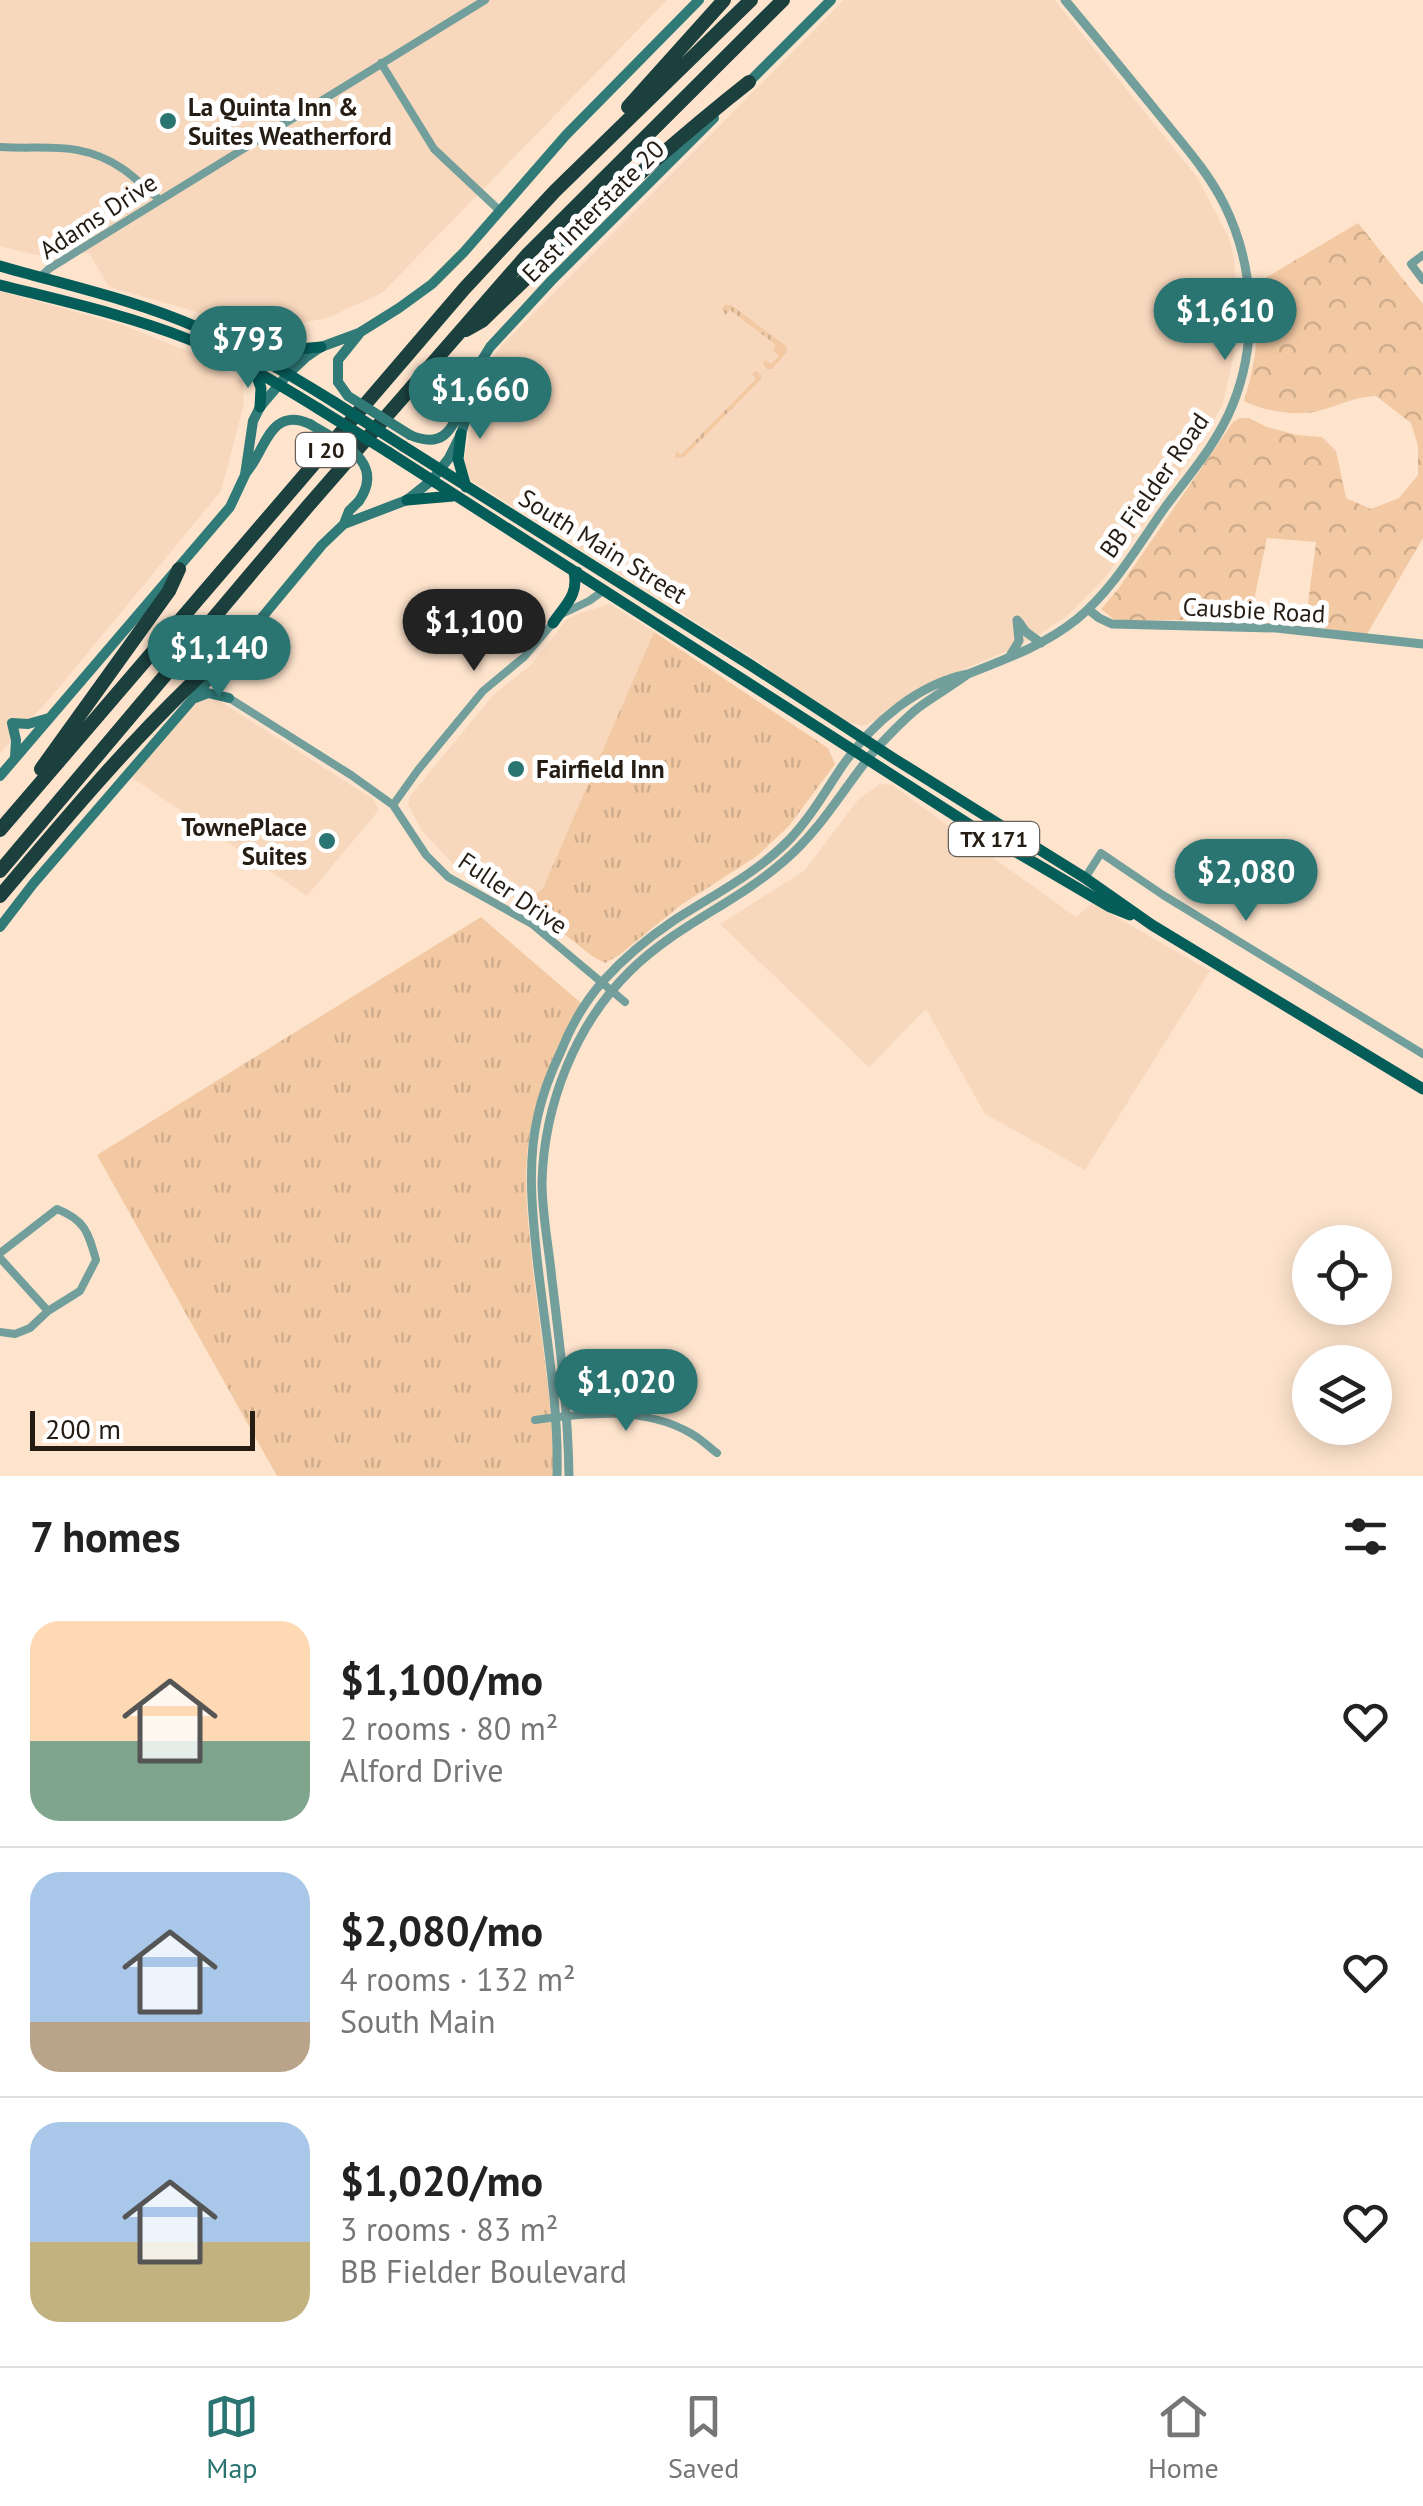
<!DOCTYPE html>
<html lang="en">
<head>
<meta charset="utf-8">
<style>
	body { margin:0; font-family:"PT Sans",sans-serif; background:#f2f2f2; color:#222; height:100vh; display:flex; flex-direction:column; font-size:38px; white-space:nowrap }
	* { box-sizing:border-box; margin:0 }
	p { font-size:32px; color:#767676 }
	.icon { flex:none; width:55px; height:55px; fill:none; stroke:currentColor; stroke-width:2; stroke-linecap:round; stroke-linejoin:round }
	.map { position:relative; height:1476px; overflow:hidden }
	.details { display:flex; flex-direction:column; background:#fff; flex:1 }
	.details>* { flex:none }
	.tools { position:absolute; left:1292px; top:1225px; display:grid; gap:20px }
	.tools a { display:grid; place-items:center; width:100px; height:100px; border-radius:50%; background:#fff; box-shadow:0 5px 25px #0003; font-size:50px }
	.scale { position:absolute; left:30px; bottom:25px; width:225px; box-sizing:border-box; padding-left:10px; border:5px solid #251c13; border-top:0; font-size:28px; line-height:35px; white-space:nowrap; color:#251c13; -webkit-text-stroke:8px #fff; paint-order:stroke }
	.price { position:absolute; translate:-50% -85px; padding:0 22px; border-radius:35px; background:#2a7471; color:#fff; font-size:32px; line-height:65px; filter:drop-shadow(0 2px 5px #0008) }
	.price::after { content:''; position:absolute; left:50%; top:60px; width:30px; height:22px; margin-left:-15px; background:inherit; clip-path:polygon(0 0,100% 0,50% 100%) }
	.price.active { background:#222; color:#fff }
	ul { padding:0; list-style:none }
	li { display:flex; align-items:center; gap:30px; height:250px; padding:0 30px }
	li+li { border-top:2px solid #e0e0e0 }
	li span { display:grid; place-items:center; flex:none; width:280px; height:200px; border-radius:30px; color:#555 }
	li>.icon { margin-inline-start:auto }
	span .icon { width:120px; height:120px; fill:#fffc; stroke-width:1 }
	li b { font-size:42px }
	h2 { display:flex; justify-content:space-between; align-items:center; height:120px; padding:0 30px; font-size:42px }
	.tabs { display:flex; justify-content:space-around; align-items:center; height:140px; border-top:2px solid #e0e0e0; background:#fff; font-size:28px; color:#767676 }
	.tabs a { display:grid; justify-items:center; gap:5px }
	.tabs .active { color:#2a7471 }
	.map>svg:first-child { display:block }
	.built { fill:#f8d8bd }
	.grass { fill:url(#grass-tufts) }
	.forest { fill:url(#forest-crowns) }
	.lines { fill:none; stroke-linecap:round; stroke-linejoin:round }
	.minor { stroke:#729f9c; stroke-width:8 }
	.tertiary { stroke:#729f9c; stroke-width:9 }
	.secondary { stroke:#307a77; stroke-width:10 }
	.primary { stroke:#055d5a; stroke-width:11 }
	.motorway { stroke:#1b403e; stroke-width:14 }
	.secondary-bridge { stroke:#307a77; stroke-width:10 }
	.primary-bridge { stroke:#055d5a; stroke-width:11 }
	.poi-dot { fill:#2a7471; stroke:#fff; stroke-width:4 }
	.labels { text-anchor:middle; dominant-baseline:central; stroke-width:10; stroke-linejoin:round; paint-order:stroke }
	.shield { fill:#fff; stroke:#66605a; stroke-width:2.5 }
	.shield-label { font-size:22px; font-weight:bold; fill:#251c13 }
	.poi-label { font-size:25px; font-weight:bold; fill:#251c13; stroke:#fff; text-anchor:start }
	.street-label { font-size:25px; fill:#251c13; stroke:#fff }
</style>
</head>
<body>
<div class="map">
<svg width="1423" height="1476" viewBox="0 0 1423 1476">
	<defs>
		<pattern id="grass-tufts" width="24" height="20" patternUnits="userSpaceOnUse" patternTransform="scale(2.5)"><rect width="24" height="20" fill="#f2c9a3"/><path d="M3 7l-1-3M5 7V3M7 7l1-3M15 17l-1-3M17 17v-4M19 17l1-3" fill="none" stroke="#cfac8b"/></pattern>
		<pattern id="forest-crowns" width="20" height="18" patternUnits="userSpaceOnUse" patternTransform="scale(2.5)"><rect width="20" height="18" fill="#f2c9a3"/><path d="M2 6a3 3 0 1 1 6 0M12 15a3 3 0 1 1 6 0" fill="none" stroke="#cfac8b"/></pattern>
	</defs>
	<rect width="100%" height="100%" fill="#fee4cd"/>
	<!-- built -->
	<path class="built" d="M0,0H667L382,293L327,318L297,324L211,316L109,287L89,253L36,255L0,246Z
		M844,0H1055L1197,177L1229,238L1234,257L1239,330L1223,404L1198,448L1104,579L1068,615L1043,632L1009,650L918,689L882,717L863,726L844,721L784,683L764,665L471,480L463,464L479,385L493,358L502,345Z
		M0,291L123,325L197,355L243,381L244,404L221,491L58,689L0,753Z
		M610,604L654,632L543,888L525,903L478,880L452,863L422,831L408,805L410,796L495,693L530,666L567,619L580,613Z
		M209,697L218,700L373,799L379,810L307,896L131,777L197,701Z
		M880,784L892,785L1076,917L1092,903L1210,971L1085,1170L985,1114L926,1009L869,1067L720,924L804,871L858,800Z"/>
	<!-- grass -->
	<path class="grass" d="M725,305H731L786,346L787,352L772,369H767L763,364L765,360L771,364L779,356L773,350L776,345L730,310L725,315L722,309Z
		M756,371L761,375V379L684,457L675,458L676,451L681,455L756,379L752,374Z
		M654,632L828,748L835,764L789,826L757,856L681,905L619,955L605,963L592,956L525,903L543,888Z
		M481,917L581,1003C555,1047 535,1095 528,1146C523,1187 529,1229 533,1269C541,1338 553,1407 554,1476H277L97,1155Z"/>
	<!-- forest -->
	<path class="forest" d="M1358,223L1423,304V538L1367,634L1305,626L1316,542L1267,538L1250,619L1116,621L1101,609L1119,588L1233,422L1240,418H1249L1267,427L1297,435L1322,437L1336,451L1346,498L1371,509L1399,498L1418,475V446L1411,423L1376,396C1354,397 1343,404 1322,410C1298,417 1266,412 1244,401C1256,363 1261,323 1257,283Z"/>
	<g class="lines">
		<!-- minor -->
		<path class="minor" d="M381,63L434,149L499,210
			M0,147C46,150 81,140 123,169C136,178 147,190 159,199
			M1423,255L1411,264L1423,280
			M40,277L50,268L485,0
			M564,613L589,601L603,591
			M229,698L351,775L393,805L426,855L448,877L532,924L625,1002
			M393,805L418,770L483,691L524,657L553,623
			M1085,878L1101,853L1163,895L1423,1054
			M0,1253L57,1209C85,1220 88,1232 96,1260L80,1291L48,1311L30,1328L15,1334L0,1332
			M0,1258L48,1311
			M535,1420C585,1413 646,1406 692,1434C701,1439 709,1447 717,1453"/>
		<!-- tertiary -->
		<path class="tertiary" d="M1088,609L1099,618L1112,624L1276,628L1423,644
			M1019,622L1026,632L1041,643
			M1011,654L1019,641L1017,620
			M968,674C1006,659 1045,645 1077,619C1113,590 1139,544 1166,506C1190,474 1218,442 1233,404C1258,341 1255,266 1224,204C1207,170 1180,141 1157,112C1127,75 1096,37 1065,0
			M557,1476C559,1404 545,1330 537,1258C532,1211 527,1161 538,1115C543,1092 551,1072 561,1051C571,1026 586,1000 604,980C624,958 648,938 673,921C713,895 756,874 790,839C811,817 826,790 843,765C872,723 918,684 968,674C952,686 934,696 918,708C903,720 888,736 875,750C844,787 821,830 784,861C736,903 675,926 630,971C575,1025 544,1105 542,1182C542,1215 549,1248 552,1280C560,1346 568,1410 569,1476"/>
		<!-- secondary -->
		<path class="secondary" d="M747,84L831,0
			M338,382V360L359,334
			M410,435C445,450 452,428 465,400
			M245,474C265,453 269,405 310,424
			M344,524L349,511L359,501
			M249,633L322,545L344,524L407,500L432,480L449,458L461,434L467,415V396L474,373L490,347L551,281L714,118
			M195,698L208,693L229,698
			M15,757L16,740L12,723L28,724L49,718
			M0,776L230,507L245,475L253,421L260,407L288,374L305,358L321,347L359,333L399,308L432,284L464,252L566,135L699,0
			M0,927L33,884L235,650"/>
		<!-- primary -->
		<path class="primary" d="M0,266C66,285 136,300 199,328C246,348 291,375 334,402
			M0,285C63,301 127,315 188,339C234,357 277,383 319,409
			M256,353L321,347
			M255,371L261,388L260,407
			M461,434L458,459L466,487
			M403,446L752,666L893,758L1085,878L1152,925L1423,1089
			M388,452L970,825L1110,907L1130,915
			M407,500L453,496
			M553,623C565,605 579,595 574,572H577"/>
		<!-- motorway -->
		<path class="motorway" d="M628,107L724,0
			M466,330L482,321C568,237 655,156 749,82
			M41,769L169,591L179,569
			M0,830L464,289L555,191L751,0
			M0,871L308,506L527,255L783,0
			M0,896C61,824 121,752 188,687C209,667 229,647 252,629"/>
		<!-- secondary-bridge -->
		<path class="secondary-bridge" d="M338,382L348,396L410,435
			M310,424C338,442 387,460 359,501"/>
		<!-- primary-bridge -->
		<path class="primary-bridge" d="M334,402L403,446
			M319,409L388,452"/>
	</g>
	<!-- markers -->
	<g class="poi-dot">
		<circle cx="168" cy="121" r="10"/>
		<circle cx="516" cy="769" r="10"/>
		<circle cx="327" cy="841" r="10"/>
	</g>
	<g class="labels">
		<!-- shield labels -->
		<g class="shield">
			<rect x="296" y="433" width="60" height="34" rx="8"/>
			<rect x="949" y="822" width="90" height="34" rx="8"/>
		</g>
		<g class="shield-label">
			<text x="326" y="450">I 20</text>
			<text x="994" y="839">TX 171</text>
		</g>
		<!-- poi labels -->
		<g class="poi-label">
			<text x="188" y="107">La Quinta Inn &amp;<tspan x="188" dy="29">Suites Weatherford</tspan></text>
			<text x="536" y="769">Fairfield Inn</text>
			<text x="307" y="827" text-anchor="end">TownePlace<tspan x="307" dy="29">Suites</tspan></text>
		</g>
		<!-- street labels -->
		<g class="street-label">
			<text transform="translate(593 211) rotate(-45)">East Interstate 20</text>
			<text transform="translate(98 216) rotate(-33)">Adams Drive</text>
			<text transform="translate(1154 485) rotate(-55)">BB Fielder Road</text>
			<text transform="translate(603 546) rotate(32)">South Main Street</text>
			<text transform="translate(1254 610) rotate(3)">Causbie Road</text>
			<text transform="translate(513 893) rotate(34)">Fuller Drive</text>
		</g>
	</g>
</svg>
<div class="tools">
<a><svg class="icon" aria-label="locate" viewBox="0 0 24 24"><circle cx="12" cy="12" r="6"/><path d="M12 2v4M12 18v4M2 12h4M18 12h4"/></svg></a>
<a><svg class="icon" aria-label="layers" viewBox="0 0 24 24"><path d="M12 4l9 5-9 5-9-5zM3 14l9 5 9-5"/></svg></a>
</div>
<div class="scale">200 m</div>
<b class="price" style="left:1225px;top:363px">$1,610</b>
<b class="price" style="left:248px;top:391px">$793</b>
<b class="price" style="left:480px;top:442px">$1,660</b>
<b class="price active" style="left:474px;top:674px">$1,100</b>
<b class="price" style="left:219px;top:700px">$1,140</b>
<b class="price" style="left:1246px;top:924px">$2,080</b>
<b class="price" style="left:626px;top:1434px">$1,020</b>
</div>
<section class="details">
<h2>7 homes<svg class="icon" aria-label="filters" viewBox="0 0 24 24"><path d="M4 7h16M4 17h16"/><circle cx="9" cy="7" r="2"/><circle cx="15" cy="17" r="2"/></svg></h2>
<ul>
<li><span style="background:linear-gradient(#ffd9b3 60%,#7fa58c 0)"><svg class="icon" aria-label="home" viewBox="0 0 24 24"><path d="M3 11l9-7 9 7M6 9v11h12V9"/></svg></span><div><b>$1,100/mo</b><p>2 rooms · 80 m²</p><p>Alford Drive</p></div><svg class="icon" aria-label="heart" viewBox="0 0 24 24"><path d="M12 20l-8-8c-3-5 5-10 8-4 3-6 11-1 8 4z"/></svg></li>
<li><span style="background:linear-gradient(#a9c7e8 75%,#b9a48a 0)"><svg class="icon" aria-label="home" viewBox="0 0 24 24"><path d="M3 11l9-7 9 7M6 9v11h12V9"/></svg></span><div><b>$2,080/mo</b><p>4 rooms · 132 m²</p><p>South Main</p></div><svg class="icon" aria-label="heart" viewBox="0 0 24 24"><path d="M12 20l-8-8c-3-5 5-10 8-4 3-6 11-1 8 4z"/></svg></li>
<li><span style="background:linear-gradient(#a9c7e8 60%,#c2b280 0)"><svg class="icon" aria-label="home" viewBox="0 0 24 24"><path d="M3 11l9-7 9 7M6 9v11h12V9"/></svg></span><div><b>$1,020/mo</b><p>3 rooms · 83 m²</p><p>BB Fielder Boulevard</p></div><svg class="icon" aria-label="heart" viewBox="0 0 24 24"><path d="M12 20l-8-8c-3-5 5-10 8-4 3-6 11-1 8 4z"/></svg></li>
</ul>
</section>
<nav class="tabs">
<a class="active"><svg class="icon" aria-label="map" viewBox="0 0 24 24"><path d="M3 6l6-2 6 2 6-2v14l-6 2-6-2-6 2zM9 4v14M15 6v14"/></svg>Map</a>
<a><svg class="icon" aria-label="saved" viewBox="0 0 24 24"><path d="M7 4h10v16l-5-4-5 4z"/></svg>Saved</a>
<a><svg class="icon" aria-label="home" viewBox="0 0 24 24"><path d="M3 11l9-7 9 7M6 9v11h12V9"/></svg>Home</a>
</nav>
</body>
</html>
